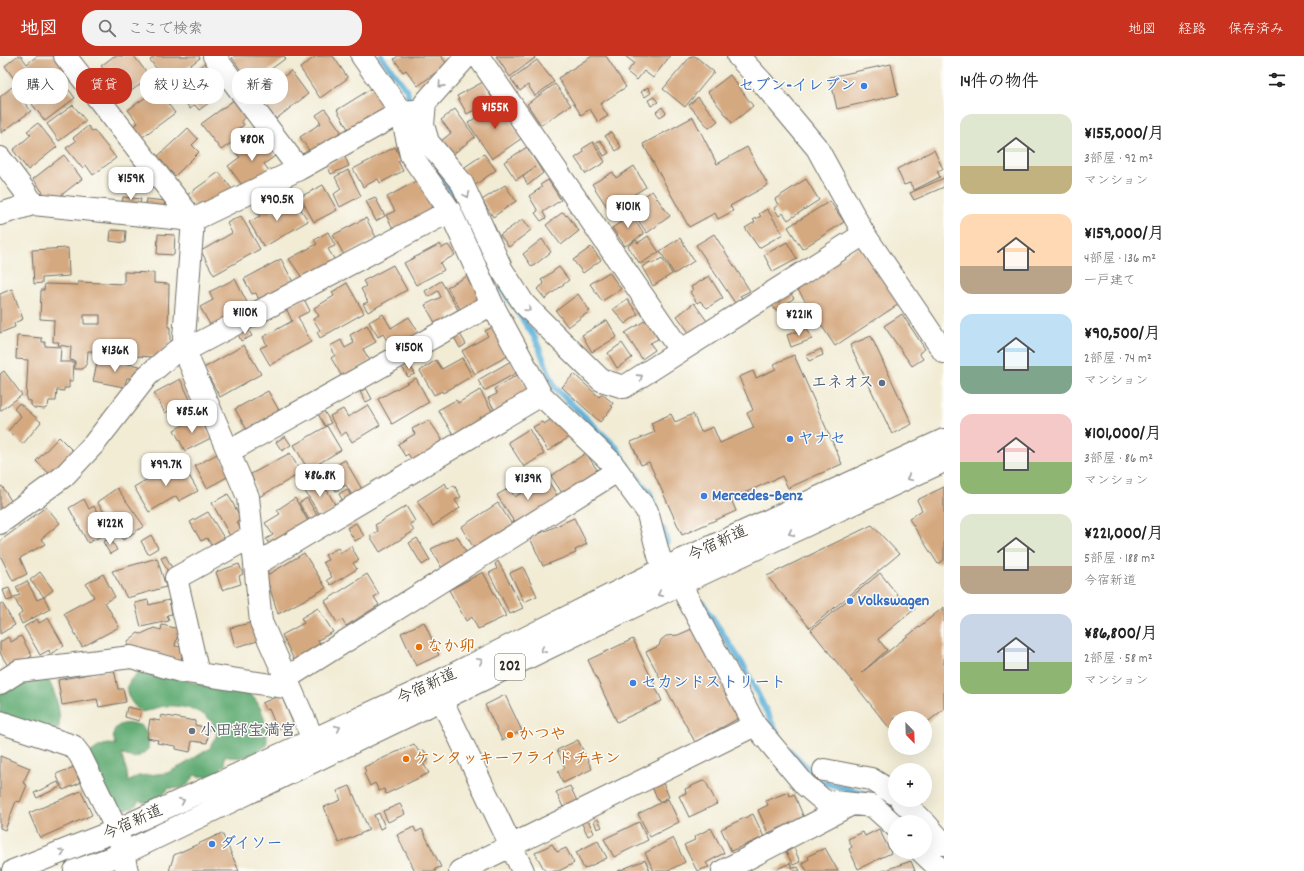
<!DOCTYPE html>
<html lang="ja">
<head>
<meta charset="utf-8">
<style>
	body { margin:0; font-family:Dekko,"Klee One",sans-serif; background:#f2f2f2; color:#222; height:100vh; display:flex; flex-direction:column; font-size:15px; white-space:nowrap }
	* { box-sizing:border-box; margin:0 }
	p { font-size:13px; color:#767676 }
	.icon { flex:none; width:22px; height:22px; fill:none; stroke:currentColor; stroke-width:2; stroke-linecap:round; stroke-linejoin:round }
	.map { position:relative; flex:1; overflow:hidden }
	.sheet { display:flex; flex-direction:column; background:#fff; width:360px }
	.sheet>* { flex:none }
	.hud { position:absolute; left:12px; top:12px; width:380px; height:36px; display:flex; gap:8px }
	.needle { width:26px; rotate:157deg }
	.buttons { position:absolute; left:888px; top:655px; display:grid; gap:8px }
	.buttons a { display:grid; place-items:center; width:44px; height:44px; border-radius:50%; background:#fff; box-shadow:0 4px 16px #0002; font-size:20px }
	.price { position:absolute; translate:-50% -34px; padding:0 9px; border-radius:8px; background:#fff; color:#222; font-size:13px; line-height:26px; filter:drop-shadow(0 1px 2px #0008) }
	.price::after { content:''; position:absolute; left:50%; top:24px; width:12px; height:9px; margin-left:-6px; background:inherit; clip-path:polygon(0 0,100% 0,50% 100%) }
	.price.selected { background:#c8321e; color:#fff }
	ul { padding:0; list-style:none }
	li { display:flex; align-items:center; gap:12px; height:100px; padding:0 16px }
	li span { display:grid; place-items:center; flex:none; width:112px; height:80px; border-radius:12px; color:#555 }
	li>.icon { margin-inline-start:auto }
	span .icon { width:48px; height:48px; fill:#fffc; stroke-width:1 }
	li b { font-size:17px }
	h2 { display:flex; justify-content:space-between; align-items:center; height:48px; padding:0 16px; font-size:17px }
	.tag { padding:0 14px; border-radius:16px; background:#fff; box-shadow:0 4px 16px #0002; font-size:14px; line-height:36px }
	.tag.selected { background:#c8321e; color:#fff }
	header { display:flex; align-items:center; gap:24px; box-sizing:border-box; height:56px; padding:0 20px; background:#c8321e; color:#fff }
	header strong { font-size:19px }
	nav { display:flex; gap:22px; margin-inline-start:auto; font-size:14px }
	.search { width:280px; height:36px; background:#f2f2f2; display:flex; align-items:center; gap:10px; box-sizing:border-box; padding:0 14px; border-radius:16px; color:#767676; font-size:15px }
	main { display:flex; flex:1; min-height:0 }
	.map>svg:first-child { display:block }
	.forest { fill:#62ac74; stroke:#466c50 }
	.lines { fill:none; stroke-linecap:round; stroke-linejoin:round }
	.stream { stroke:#5fb2da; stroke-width:6 }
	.building { fill:#d5a980; fill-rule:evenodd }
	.minor-casing { stroke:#716f66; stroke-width:24 }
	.tertiary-casing { stroke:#716f66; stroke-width:24 }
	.trunk-casing { stroke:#716f66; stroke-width:24 }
	.minor { stroke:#fff; stroke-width:22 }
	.tertiary { stroke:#fff; stroke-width:22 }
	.trunk { stroke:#fff; stroke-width:22 }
	.oneway { stroke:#a0a0a0 }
	.shop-dot { fill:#3f7fe0; stroke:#fdfcf7; stroke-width:1.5 }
	.service-dot { fill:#5c6f8a; stroke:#fdfcf7; stroke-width:1.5 }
	.food-dot { fill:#e8710a; stroke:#fdfcf7; stroke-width:1.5 }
	.worship-dot { fill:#6b7280; stroke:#fdfcf7; stroke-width:1.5 }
	.labels { text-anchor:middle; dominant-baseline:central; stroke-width:3; stroke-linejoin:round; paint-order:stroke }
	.shield { fill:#fdfcf7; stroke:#6a6a68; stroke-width:1 }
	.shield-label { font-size:15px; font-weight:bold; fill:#2b2b2b }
	.shop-label { font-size:16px; font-weight:bold; fill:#366cbe; stroke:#fdfcf7; text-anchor:start }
	.service-label { font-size:16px; font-weight:bold; fill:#4e5e75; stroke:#fdfcf7; text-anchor:end }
	.street-label { font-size:16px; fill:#2b2b2b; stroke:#fdfcf7 }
	.food-label { font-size:16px; font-weight:bold; fill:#c56008; stroke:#fdfcf7; text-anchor:start }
	.worship-label { font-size:16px; font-weight:bold; fill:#5b616d; stroke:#fdfcf7; text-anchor:start }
</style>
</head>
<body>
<header>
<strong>地図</strong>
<div class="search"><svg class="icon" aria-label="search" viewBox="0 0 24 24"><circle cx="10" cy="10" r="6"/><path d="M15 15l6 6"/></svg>ここで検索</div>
<nav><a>地図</a><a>経路</a><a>保存済み</a></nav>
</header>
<main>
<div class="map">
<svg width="944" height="815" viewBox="0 0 944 815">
	<rect width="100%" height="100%" fill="#fdfcf7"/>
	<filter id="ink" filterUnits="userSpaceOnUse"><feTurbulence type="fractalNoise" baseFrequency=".025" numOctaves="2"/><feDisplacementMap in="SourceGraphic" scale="8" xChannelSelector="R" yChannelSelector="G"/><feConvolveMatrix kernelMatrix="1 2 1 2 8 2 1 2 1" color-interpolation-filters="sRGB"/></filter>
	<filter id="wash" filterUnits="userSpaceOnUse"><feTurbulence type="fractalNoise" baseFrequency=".012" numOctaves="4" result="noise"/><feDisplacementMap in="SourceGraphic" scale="16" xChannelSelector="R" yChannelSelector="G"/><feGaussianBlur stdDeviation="0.9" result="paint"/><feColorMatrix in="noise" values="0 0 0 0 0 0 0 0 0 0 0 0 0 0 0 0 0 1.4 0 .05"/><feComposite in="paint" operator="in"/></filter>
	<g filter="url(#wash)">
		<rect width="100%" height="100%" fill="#f2ecd5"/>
		<!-- forest -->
		<path class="forest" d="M144,613L195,627L249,638C262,645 270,676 266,690C254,700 240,704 224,700L225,709C216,719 208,723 194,719C190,731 181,734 169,732C162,742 151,750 139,745C133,755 123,755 112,753L89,698C97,691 105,686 116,689C106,668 126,664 142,670L149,682L148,693C136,704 135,703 121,698L127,716L128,726L138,720L167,717L183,709L210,692L217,678C215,675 214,670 212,666C202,653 174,647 159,651C152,653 148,655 141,656C122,640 122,625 144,613Z
			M20,622H47C55,634 63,660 58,674L0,661V635Z"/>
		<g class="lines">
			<!-- stream -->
			<path class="stream" d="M381,0L407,34L410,51
				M435,110L455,140L490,213
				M502,233L535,282L555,332L617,392L628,411L650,437L655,451
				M663,473L667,486
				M702,546L745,612L782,687
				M790,695L822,726L886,743"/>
		</g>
		<g id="blocks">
			<!-- building -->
			<path class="building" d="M17,0H21L27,8L37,0H57L69,16L29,44L5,10Z
				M114,0H134L150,21L114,48L98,25L107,18L101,10Z
				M155,0H199L200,2L167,27L150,4Z
				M235,0H284L286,2L251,28L232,2Z
				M316,0H333L348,22L320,42L300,12Z
				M398,0H441L447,8L418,30L406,14L403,16L394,3Z
				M496,0H534L535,2L510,21Z
				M592,0H606L626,31L600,48L608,60L598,66L590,53L581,59L558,22Z
				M625,0H670L653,22L644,15L637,24L627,16L634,7Z
				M691,0H695L714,16L685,51L663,33Z
				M537,4L554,26L535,40L528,29L520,35L511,23Z
				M206,6L222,29L216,33L220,39L199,54L195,49L190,53L181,40L187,35L184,31L201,19L197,13Z
				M891,8L898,39L837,53L830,21Z
				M291,15L308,38L276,63L261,44L269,38L266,34Z
				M730,19L753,50L732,67L708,36Z
				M483,26L493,44L467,58L457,40Z
				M60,27L67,36L69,34L75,42L45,65L32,48Z
				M555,28L571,49L541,69L527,48Z
				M12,31L31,55L1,77L0,41Z
				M374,31L389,54L351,78L337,54Z
				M648,31L651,37L645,41L641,36Z
				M157,33L175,57L141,82L133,71L138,67L128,54Z
				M654,41L658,46L651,50L648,44Z
				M698,41L718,65L709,72L689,49Z
				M234,44L246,61L241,65L244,69L236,74L241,80L221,94L201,68Z
				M498,46L522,82L492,103L468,67Z
				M73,49L86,65L59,85L47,68Z
				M662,51L666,57L660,61L656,56Z
				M325,53L345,81L314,102L300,81L321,67L316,59Z
				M455,53L475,81L452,99L441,85L451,77L441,64Z
				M693,61L717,108L747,91L768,129L730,150L733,155L718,163L715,157L689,171L643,88Z
				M38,67L57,91L28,114L13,94L31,79L27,75Z
				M88,70L92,75L94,74L116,102L93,119L86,109L82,112L66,92L76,85L73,82Z
				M188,72L198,83L192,89L199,96L175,120L157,101Z
				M611,76L621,91L616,95L605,80Z
				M260,79L275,100L264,108L269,115L245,133L228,110L240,101L236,97Z
				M600,84L609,97L604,100L596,87Z
				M593,86L605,106L586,118L575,102L584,96L582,93Z
				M395,91L401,103L398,105L403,115L380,127L378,123L363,131L353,113Z
				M527,91L543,117L528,129L523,121L535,111L516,124L504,106Z
				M934,94L943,113L937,115L940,121L914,134L910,127L904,129L897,113Z
				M484,98L496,114L474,130L462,113Z
				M64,99L82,123L56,143L52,138L47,142L33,123Z
				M345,101L349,110L331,118L327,109Z
				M634,110L646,131L609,154L592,128L613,116L616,122Z
				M348,114L361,140L340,151L334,138L341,133L335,121Z
				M219,116L235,137L200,157L187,139Z
				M944,122V131L914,144L910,137Z
				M806,123L819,144L788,164L783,157L779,160L774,152L778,149L775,143Z
				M418,124L435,154L395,176L386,159L395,155L387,141Z
				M548,124L561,144L543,156L546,162L541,165L535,157L538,155L529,140L542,131L540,129Z
				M323,129L337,154L314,166L300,141Z
				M505,129L516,145L493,161L482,144Z
				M652,135L670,160L647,177L629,151Z
				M123,141L141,143L140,148L122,147Z
				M375,141L385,160L376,165L366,145Z
				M146,143L165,145L164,152L145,150Z
				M295,144L308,165L264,191L249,166L260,160L256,154L267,148L272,157Z
				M830,145L844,166L802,193L788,171Z
				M767,153L783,178L759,192L745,172L755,166L753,164L761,160L759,158Z
				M628,154L644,178L625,190L612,172L621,166L617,161Z
				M563,156L566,160L567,159L579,175L561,189L546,169Z
				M241,160L260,193L214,219L201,195L232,177L227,167Z
				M366,162L376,181L344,199L333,179Z
				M523,163L531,174L509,191L500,179Z
				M111,174L126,175L125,187L110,185Z
				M328,176L335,190L328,193L336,206L303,223L289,203L317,188L314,184Z
				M158,178L175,179L174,199L157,198Z
				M714,178L750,235L740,240L742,242L735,247L696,189Z
				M648,180L659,196L640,208L628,190L636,184L638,187Z
				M680,182L694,205L674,218L660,195Z
				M542,183L551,196L532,211L523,198Z
				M787,186L797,203L773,216L764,199Z
				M440,188L442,192L448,189L455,199L440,207L444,214L416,229L404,207Z
				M860,190L899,248L835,290L796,231Z
				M591,191L601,204L583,217L573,204Z
				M68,192L69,220L42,222V227L34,228L32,194Z
				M662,202L672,218L653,230L642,211L650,206L652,208Z
				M281,203L293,226L259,244L256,237L252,238L244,223Z
				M393,209L407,234L368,256L363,248L368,246L361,233L366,230L363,225Z
				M559,211L569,224L545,243L537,233L544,228L541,224Z
				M124,216L154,217V227L169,228L168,271H170V287L156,301L111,299V296L88,295L87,307L83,313H75V305L70,304L71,291L58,289L59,286H53L54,264L40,263L41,234H44L45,228L78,229V226L124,228ZM84,259H100V268H84Z
				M609,216L621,233L602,245L590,228Z
				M473,217L480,245L461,255L447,231Z
				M709,220L723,242L707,252L700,245L697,247L690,236L693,234L691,231Z
				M235,223L251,254L213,274L200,251L213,244L209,236Z
				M441,225L458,254L447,260L450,265L438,272L425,249L441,241L438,235L428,241L425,235Z
				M347,227L364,257L320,282L317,276L320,274L313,263L319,260L314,252L334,240L332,236Z
				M12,233L23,263L14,267L15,271L0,277V238Z
				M789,236L794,242L776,255L772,249Z
				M578,238L590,255L568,271L556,255Z
				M304,243L310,255L298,261L311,286L270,309L260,292L267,289L263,281L292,265L286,252Z
				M627,243L638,258L625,268L613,253Z
				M694,247L707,265L690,278L677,260Z
				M383,258L391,272L409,261L419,277L392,293L383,278L378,281L369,266Z
				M902,258L925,293L919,297L923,303L912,310L884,270Z
				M607,264L617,281L592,296L582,279Z
				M646,264L658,283L650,287L655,294L642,303L625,277Z
				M367,269L376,286L363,293L370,305L343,322L331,302L335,299L330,290L341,284L345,292L354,287L350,279Z
				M496,269L513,297L475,318L462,295L488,280L485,275Z
				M807,272L812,283L791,291L787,279Z
				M248,273L252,280L241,285L238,278Z
				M460,278L466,288L460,292L454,281Z
				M17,280L42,282V286H45V290L61,291L60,306H74L73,325H69V332H64V335L57,334L56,345H49L48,350L45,353L34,352L31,349V345L26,344L28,304L16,303Z
				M871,280L912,368L892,378L850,289Z
				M622,287L632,302L617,312L608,297Z
				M244,289L261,318L220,341L204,312Z
				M821,293L823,299L809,305L806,300Z
				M794,299L842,408L788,432L782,420L731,443L736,455L682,479L649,406L641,409L631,386L655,376L651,367L671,358L675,366L693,358L701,376L713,371L720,387L754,372L747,357L753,354L739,321L753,315L756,322L776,313L774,308Z
				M462,302L472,320L443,337L442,335L434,339L420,315L436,304L442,313Z
				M98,303L140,310L137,323L127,322L124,331L93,325Z
				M511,305L518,316L484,335L478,324Z
				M409,307L415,318L408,321L402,311Z
				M4,315L22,339L0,355V318Z
				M519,318L530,337L496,357L488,342L497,338L494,333Z
				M574,318L599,341L602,338L613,347L611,350L613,351L600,366L562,331Z
				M416,322L429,346L392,368L378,343Z
				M180,323L190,343L165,357L154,337Z
				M366,332L372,343L366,346L360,336Z
				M480,334L496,362L467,375L465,371L453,378L438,354L456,344L458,347Z
				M268,335L280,356L247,374L235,353Z
				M19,347L41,366L23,388L8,375L21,360L14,353Z
				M368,349L380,369L352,386L346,376L341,380L330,360L343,353L348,361Z
				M324,355L331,367L325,370L318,358Z
				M556,360L571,380L548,395L533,371L542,366L544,368Z
				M199,361L211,382L185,395L174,374Z
				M429,364L445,388L414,407L408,398L405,400L398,388L415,378L412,373Z
				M327,370L341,394L308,414L294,389Z
				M529,373L544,398L524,411L508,386Z
				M285,380L291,389L282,395L276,386Z
				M59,381L77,399L54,422L36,405Z
				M219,397L231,419L207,432L195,410Z
				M290,397L301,417L259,441L251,418Z
				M586,397L599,417L564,440L551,420Z
				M180,404L198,435L179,445L176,440L149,456L134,431Z
				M345,404L363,435L353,441L346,429L336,435L326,415Z
				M545,420L559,442L516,469L497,439L509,432L515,441L536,427L540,434L544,431L539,423Z
				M320,422L337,452L321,461L303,432Z
				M445,427L448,433L454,429L461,441L455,444L460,452L433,470L417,445Z
				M2,430L16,453L0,462V431Z
				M944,431V504L938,508L909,463L922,454L917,444Z
				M117,432L144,470L123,484L97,446Z
				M347,433L352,442L344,447L339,438Z
				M228,438L241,463L237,466L241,474L230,480L212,447Z
				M295,442L309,467L270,490L266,483L273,479L265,467L280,458L277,454Z
				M307,442L319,463L311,467L299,447Z
				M84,443L89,453L94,450L107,477L88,487L69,452Z
				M498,447L515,473L477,497L461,471Z
				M406,450L415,465L410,468L414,475L380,496L370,480L378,475L375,469Z
				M46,451L60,467L41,483L45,488L20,502L27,518L13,525L0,499V485Z
				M208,456L224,482L211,489L207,482L201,485L190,466Z
				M574,462L587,488L575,494L576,497L543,510L530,482Z
				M356,467L364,480L355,485L347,472Z
				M872,469L899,498L810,572L767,520Z
				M151,479L158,492L148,498L141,485Z
				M457,480L469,501L443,514L431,493Z
				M110,482L117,494L110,498L103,486Z
				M417,482L430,504L422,509L409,487Z
				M351,490L359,504L353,507L357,513L331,529L327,524L332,521L323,506L328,504L325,499L338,492L341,497Z
				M304,497L326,532L278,558L266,520Z
				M166,500L173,514L168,516L161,502Z
				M157,502L166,531L127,542L112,515Z
				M498,505L523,552L510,558L489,517L497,513L495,508Z
				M239,508L243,518L239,520L241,528L222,534L216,516Z
				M523,511L537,540L524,546L510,517Z
				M40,516L53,534L44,541L30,524Z
				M483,516L506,560L478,573L472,561L466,565L449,534Z
				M880,517L901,543L905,540L915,553L878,583L887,594L861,617L944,551V653L925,668V662H895V679L811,574Z
				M103,518L115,541L105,546L119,571L82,591L64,557L94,541L86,528Z
				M367,518L379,538L374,541L379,549L346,570L342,564L337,567L325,545Z
				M27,525L37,544L44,541L50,553L22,568L18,560L22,557L14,541L20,539L16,531Z
				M9,532L13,543L7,545L3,534Z
				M148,544L149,549L169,544L172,558L167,559L169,565L141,571L135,547Z
				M2,547L15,569L0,578V548Z
				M318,552L333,576L318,584L322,591L295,606L282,579L304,567L301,562Z
				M48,562L64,590L50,598L49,594L40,599L24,571L37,563L39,567Z
				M257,565L262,584L235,591L230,572Z
				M424,566L439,599L416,610L401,577Z
				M162,569L179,573L175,590L184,592L181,604L127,591L128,585L138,577L141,578L154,572L161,574Z
				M694,572L739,662L695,686L646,596L659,590L661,584L666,580L678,579Z
				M21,580L32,600L10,613L0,597V586L8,581L11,586Z
				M633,583L662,645L617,666L588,604Z
				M114,613L118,633H123L126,646L99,651L97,643L62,649L58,624Z
				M281,639L293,667L277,673L269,653L266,654L262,647Z
				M505,639L522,675L502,684L485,649Z
				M127,651L141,654L139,665L125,661Z
				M161,659L195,665V669L209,672L207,687L192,685L190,696L176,693V690L157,687L158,684L147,682L150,663L160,665Z
				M578,684L592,713L563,727L558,715L565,712L557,694Z
				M414,688L419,696L424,694L429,704L423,707L429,717L386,738L384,733L379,735L375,727L370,730L364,717L366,716L364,711Z
				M0,700L30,712L23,727L27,729L20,746L16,745L5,774L0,772Z
				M74,711L80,727L63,734L56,718Z
				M705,724L717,748L689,761L679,740L686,737L685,733Z
				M58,726L60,731L37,742L34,737Z
				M663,727L669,741L659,746L652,731Z
				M350,730L369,774L339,787L324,751L341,744L337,735Z
				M570,730L577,745L563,751L556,736Z
				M81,735L92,759L40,782L29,757Z
				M788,736L790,740L794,738L804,762L768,777L758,754L768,749L766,745Z
				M668,743L679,766L650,781L638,758Z
				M400,748L405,758L388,766L383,755Z
				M379,757L385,771L380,773L374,759Z
				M753,758L764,781L731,795L721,773Z
				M587,762L594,777L588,780L581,766Z
				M598,763L602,771L597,773L594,765Z
				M639,766L648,784L614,801L604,783Z
				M414,771L416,776L422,773L441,811L435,813L436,815H415L397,779Z
				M711,772L724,797L706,807L709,811L697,815L684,789L695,784L694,781Z
				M879,773L891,797L858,813L849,793L852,791L848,783L863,776L865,780Z
				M222,777L239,815H169L174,799Z
				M673,782L685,806L668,815H654L645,797Z
				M598,785L607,802L584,813L576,796Z
				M552,788L557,796L566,792L574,807L559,815H545L535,797Z
				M794,792L800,806L793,809L786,796Z
				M825,792L838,815H807L802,807L809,803L808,800Z
				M645,804L650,815H618Z
				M911,805L915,815H882Z
				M790,807L792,812L798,811L800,815H773Z"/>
		</g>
	</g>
	<g filter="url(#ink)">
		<use href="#blocks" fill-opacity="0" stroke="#716f66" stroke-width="1"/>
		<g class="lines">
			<!-- minor casing -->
			<g class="minor-casing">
				<path id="minor" d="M65,0L193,164L184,282L189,305L248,441L261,566L313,683
					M214,0L299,113
					M467,0L425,47L423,69L428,86L462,127L502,214L524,248L601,324L624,331L864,178
					M478,0L680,294
					M0,102L24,134L33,148
					M0,158L33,148L193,164L299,113L401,56L414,55
					M541,339L611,406L647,455L659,500L665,512
					M230,395L492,248
					M0,467L64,420L94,388L147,320L176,295L186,294L450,155
					M255,509L541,339L492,248L450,155L411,99L401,56L362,0
					M680,528L755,669L805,729L824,745L873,750L895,770
					M198,618L176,522L252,480
					M285,623L617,415
					M0,627L19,615L131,601L180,615L290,632
					M434,628L523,815
					M0,666L73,690L80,699L117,774
					M824,714L871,723L895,738
					M901,744L924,766
					M925,767L944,788
					M922,796L942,815
					M460,815L755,669
					M723,815L852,748"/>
			</g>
			<!-- tertiary casing -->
			<g class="tertiary-casing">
				<path id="tertiary" d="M738,0L761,25L817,92L864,178L944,296
					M117,774L127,815"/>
			</g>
			<!-- trunk casing -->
			<g class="trunk-casing">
				<path id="trunk" d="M13,815L117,774L434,628L665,512L944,384
					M75,815L122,798L680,528L944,405"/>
			</g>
			<!-- minor -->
			<use href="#minor" class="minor"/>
			<!-- tertiary -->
			<use href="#tertiary" class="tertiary"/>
			<!-- trunk -->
			<use href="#trunk" class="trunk"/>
		</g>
		<!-- one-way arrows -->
		<defs><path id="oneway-chevron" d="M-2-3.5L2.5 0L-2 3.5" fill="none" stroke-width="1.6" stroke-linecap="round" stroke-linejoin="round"/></defs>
		<g class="oneway">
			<use href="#oneway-chevron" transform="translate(441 29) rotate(132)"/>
			<use href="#oneway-chevron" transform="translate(467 139) rotate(66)"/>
			<use href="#oneway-chevron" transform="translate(528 253) rotate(45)"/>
			<use href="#oneway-chevron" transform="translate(640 321) rotate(-33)"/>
			<use href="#oneway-chevron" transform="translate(909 422) rotate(155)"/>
			<use href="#oneway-chevron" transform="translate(791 477) rotate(155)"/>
			<use href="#oneway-chevron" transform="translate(660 538) rotate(154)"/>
			<use href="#oneway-chevron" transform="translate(543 594) rotate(154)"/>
			<use href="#oneway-chevron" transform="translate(480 605) rotate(-27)"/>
			<use href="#oneway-chevron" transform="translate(338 672) rotate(-25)"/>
			<use href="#oneway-chevron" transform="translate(182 745) rotate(-25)"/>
			<use href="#oneway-chevron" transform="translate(62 796) rotate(-21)"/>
		</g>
	</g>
	<!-- markers -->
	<g class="shop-dot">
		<circle cx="864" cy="30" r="4"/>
		<circle cx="790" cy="383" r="4"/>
		<circle cx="704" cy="440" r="4"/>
		<circle cx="850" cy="545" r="4"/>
		<circle cx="633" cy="627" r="4"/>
		<circle cx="212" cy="788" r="4"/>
	</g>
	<circle class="service-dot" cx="882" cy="327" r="4"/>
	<g class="food-dot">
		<circle cx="419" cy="591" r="4"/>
		<circle cx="510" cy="679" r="4"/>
		<circle cx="406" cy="703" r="4"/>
	</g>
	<circle class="worship-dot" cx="192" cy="675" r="4"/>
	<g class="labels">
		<!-- shield labels -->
		<rect class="shield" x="495" y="598" width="30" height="26" rx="3"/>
		<g class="shield-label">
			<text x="510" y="611">202</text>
		</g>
		<!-- shop labels -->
		<g class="shop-label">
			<text x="856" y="30" text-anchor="end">セブン-イレブン</text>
			<text x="798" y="383">ヤナセ</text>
			<text x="712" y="440">Mercedes-Benz</text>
			<text x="858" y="545">Volkswagen</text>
			<text x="641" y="627">セカンドストリート</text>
			<text x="220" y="788">ダイソー</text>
		</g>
		<!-- service labels -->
		<g class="service-label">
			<text x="874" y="327">エネオス</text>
		</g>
		<!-- street labels -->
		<g class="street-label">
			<text transform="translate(718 488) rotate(-25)">今宿新道</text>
			<text transform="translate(427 631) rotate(-25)">今宿新道</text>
			<text transform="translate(133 767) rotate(-24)">今宿新道</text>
		</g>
		<!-- food labels -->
		<g class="food-label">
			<text x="427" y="591">なか卯</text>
			<text x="518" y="679">かつや</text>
			<text x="414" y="703">ケンタッキーフライドチキン</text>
		</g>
		<!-- worship labels -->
		<g class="worship-label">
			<text x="200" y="675">小田部宝満宮</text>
		</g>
	</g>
</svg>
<div class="buttons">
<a><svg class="needle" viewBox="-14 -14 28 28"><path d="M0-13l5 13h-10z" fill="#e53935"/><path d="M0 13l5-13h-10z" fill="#767676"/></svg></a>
<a>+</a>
<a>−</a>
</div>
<b class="price selected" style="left:495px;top:74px">¥155K</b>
<b class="price" style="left:252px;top:106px">¥80K</b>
<b class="price" style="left:131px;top:145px">¥159K</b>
<b class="price" style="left:277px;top:166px">¥90.5K</b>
<b class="price" style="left:628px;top:173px">¥101K</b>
<b class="price" style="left:245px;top:279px">¥110K</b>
<b class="price" style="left:799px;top:281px">¥221K</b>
<b class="price" style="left:409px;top:314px">¥150K</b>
<b class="price" style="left:115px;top:317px">¥136K</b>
<b class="price" style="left:192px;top:378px">¥85.6K</b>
<b class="price" style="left:166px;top:431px">¥99.7K</b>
<b class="price" style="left:320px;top:442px">¥86.8K</b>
<b class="price" style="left:528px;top:445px">¥139K</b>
<b class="price" style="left:110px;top:490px">¥122K</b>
<div class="hud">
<a class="tag">購入</a>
<a class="tag selected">賃貸</a>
<a class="tag">絞り込み</a>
<a class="tag">新着</a>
</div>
</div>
<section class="sheet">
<h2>14件の物件<svg class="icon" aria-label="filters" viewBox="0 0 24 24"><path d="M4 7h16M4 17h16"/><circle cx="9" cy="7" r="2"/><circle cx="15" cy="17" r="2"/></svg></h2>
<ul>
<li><span style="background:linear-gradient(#dfe7d0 65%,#c2b280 0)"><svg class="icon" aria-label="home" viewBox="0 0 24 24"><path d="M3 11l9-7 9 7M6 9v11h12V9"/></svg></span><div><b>¥155,000/月</b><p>3部屋 · 92 m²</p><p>マンション</p></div></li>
<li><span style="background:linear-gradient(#ffd9b3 65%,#b9a48a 0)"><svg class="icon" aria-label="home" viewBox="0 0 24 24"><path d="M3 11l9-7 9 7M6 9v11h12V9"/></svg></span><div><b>¥159,000/月</b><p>4部屋 · 136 m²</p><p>一戸建て</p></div></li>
<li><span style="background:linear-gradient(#bfe0f5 65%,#7fa58c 0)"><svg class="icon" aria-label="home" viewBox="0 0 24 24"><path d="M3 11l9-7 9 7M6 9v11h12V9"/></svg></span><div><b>¥90,500/月</b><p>2部屋 · 74 m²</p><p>マンション</p></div></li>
<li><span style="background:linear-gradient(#f6c9c9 60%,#8fb573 0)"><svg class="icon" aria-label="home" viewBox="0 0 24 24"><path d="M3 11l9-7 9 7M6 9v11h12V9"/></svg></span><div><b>¥101,000/月</b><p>3部屋 · 86 m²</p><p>マンション</p></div></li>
<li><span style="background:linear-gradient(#dfe7d0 65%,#b9a48a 0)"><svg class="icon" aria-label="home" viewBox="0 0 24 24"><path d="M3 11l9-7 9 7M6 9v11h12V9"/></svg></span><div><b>¥221,000/月</b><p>5部屋 · 188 m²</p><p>今宿新道</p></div></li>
<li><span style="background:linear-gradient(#c9d6e8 60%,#8fb573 0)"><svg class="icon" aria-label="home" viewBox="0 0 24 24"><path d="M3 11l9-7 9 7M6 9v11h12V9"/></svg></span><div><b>¥86,800/月</b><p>2部屋 · 58 m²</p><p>マンション</p></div></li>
</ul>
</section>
</main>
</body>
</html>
